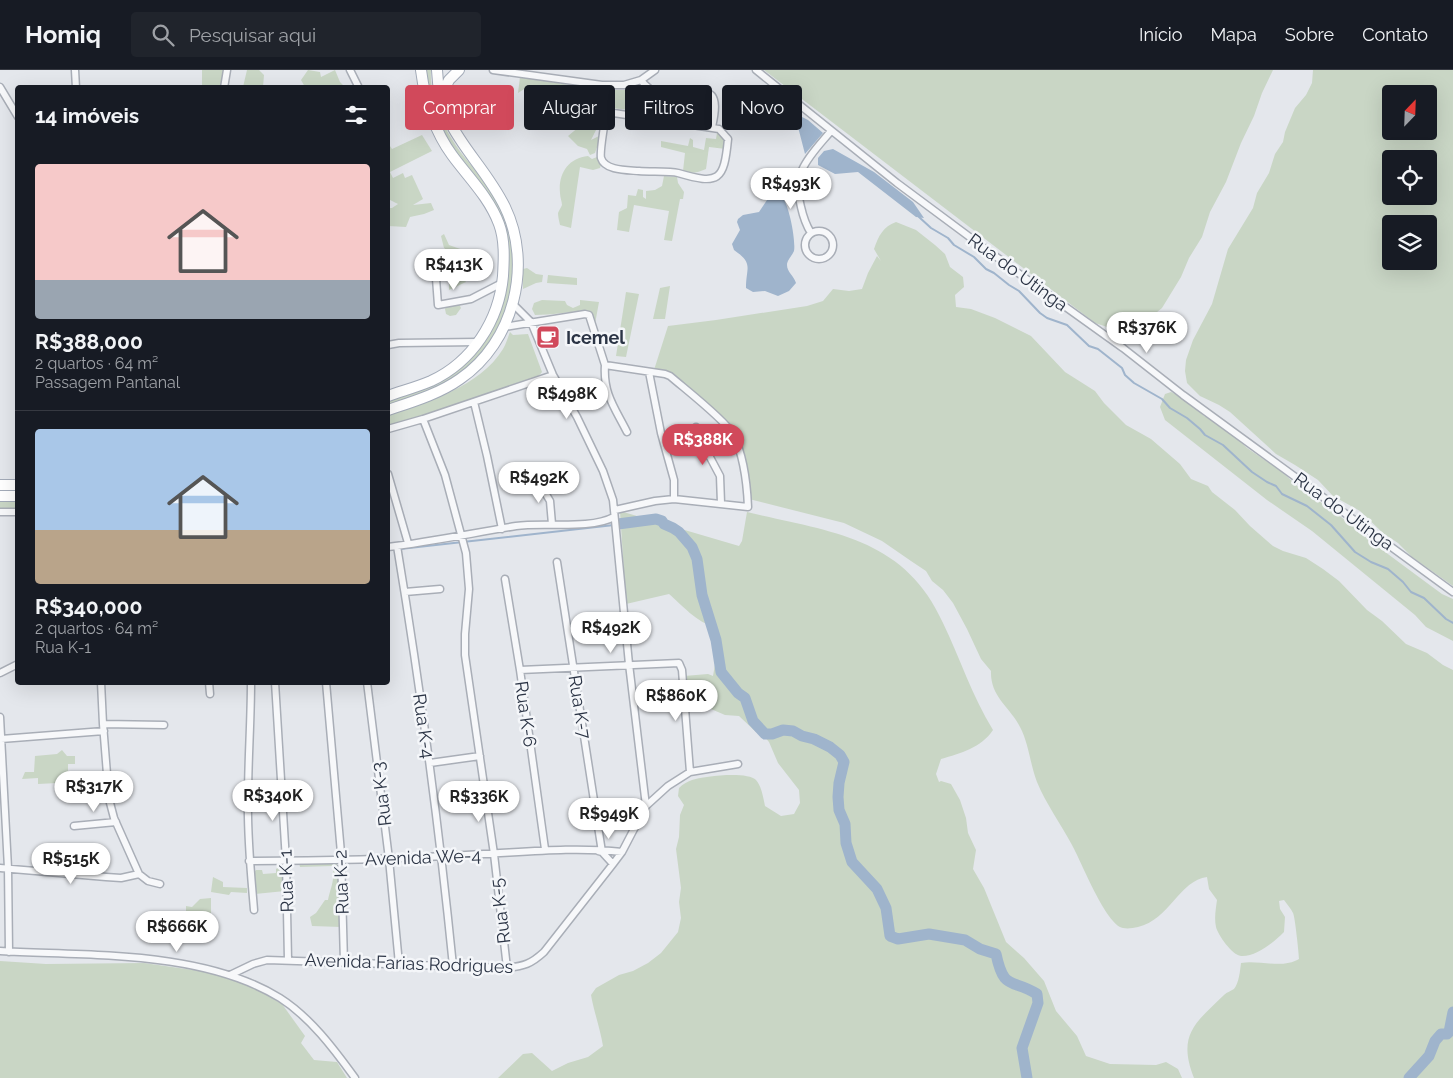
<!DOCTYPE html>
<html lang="pt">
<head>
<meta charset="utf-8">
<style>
	body { margin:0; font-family:Raleway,sans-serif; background:#20242c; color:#f1f3f6; height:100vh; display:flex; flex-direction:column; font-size:19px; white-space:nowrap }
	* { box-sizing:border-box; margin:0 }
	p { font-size:16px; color:#9ea1a6 }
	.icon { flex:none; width:28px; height:28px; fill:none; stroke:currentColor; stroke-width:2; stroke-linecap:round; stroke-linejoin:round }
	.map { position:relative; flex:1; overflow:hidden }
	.side { position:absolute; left:15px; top:15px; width:375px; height:600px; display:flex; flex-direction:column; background:#171b24; border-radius:5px; box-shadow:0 5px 20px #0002 }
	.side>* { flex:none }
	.hud { position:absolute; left:405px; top:15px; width:475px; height:45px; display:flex; gap:10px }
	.needle { width:32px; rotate:23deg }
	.tools { position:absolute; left:1382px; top:15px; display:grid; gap:10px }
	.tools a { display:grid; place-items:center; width:55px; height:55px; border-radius:5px; background:#171b24; box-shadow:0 5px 20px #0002; font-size:25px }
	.price { position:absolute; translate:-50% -42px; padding:0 11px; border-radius:18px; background:#fff; color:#222; font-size:16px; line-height:32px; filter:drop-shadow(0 1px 2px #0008) }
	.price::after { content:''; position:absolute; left:50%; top:30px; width:15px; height:11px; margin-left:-8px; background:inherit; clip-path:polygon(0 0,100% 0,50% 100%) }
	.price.active { background:#d1495b; color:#fff }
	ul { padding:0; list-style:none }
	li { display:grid; align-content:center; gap:10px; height:265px; padding:0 20px }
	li+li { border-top:1px solid #363941 }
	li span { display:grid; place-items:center; height:155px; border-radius:5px; color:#555 }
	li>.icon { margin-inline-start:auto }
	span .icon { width:90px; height:90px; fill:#fffc; stroke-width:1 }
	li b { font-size:21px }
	h2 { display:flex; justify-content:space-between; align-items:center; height:60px; padding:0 20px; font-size:21px }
	.chip { padding:0 18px; border-radius:5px; background:#171b24; box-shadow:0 5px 20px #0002; font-size:18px; line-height:45px }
	.chip.active { background:#d1495b; color:#fff }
	header { display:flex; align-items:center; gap:30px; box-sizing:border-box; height:70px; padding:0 25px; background:#171b24; border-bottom:1px solid #363941 }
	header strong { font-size:24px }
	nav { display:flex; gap:28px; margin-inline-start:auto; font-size:18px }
	.search { width:350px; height:45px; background:#20242c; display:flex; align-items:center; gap:12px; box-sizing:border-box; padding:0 18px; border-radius:5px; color:#9ea1a6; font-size:19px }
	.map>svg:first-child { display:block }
	.green { fill:#c9d6c5; fill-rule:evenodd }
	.water { fill:#9fb4cc }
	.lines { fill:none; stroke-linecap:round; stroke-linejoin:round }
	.stream { stroke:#9fb4cc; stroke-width:2 }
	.river { stroke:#9fb4cc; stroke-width:11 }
	.minor-casing { stroke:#a9aeb7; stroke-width:9 }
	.primary-casing { stroke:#a3abb8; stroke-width:12 }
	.minor { stroke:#f7f8fa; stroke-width:6 }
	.primary { stroke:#fff; stroke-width:10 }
	.labels { text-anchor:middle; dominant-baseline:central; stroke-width:5; stroke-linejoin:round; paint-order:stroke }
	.street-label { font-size:18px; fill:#2b3445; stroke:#f4f6f9 }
	.poi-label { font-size:18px; font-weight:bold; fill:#2b3445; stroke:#f4f6f9; text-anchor:start }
</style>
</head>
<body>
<header>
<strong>Homiq</strong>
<div class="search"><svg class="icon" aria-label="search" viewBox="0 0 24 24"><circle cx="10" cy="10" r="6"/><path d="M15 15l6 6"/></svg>Pesquisar aqui</div>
<nav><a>Início</a><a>Mapa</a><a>Sobre</a><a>Contato</a></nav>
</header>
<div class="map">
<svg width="1453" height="1008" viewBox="0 0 1453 1008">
	<rect width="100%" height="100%" fill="#e4e7ec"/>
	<!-- green -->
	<path class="green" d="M202,0H223L222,17L202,18Z
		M247,0H259L264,5L263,17H243Z
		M308,0L320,2L321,7L335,0L340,12L345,17H305L301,10Z
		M424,0H431C429,29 445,61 462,84C472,97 484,109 493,123C532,184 515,266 454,307C435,320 410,327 388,335V329L432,314L490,260L506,173L461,93L434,49Z
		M764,0H1273L1262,23L1254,46L1241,73L1226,112L1210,142L1202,167L1189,188L1181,207L1162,238L1140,256L1119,261L1095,253Z
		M1313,0H1453V516L1412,487L1398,473L1383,463L1360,441L1333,426L1318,410L1295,395L1276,384L1230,342L1219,335L1200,326L1187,313L1185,301L1186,290L1193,270L1212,234L1228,179L1253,138L1257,123L1269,103L1275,84L1283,72L1285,62L1295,38L1306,25L1312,13ZM1391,24H1429V61H1391ZM1391,89H1429V126H1391ZM1391,154H1429V191H1391Z
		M520,7L588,18V23L581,27L562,26L534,21L529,16L518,23Z
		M637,16L632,26L637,41L612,38L614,20H627Z
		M640,20L655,24L669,31C668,34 668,41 666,44C660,49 646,45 643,39C640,34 639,28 638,23Z
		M591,47L597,58L591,70L599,66V71L595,83L590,85L587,79L578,76L568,66Z
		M717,63H721L726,68V79L709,77L706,99C697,103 692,104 683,101L685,83L661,77V71L688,76L690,68L693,70V77L704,80L706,68L716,69Z
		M422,65L432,81L390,102L393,108L403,103L405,108L412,105L423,129L413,135L431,133L434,140L424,144L410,147L406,157L388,156V138H392L398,134L388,129V73L392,79Z
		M588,86L592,89L597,87L601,95L600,98L593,100L580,97L571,158L560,155C559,151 558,146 558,143C559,140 561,138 562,135C562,132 560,127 560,123C558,104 568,88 588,86Z
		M664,106L677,107L678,113L684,122L683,129H680L672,171L664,170L669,141L634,135L629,162L617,160L619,142L627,138L628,125L636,126L638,119L643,120V127L646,129V121L655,120L662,116Z
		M896,152L916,160L935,175L945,184L950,197L963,207L964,217L955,225L956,237L971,239L995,248L1031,266L1065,302L1095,321L1104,333L1126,355L1151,369L1180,394L1191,409L1208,416L1212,422L1235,440L1250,456L1273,476L1283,481L1306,488L1323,499L1339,511L1367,540L1382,551L1406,574L1427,583L1443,595L1453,600V1008H1194C1177,965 1195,953 1224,925C1227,922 1231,921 1234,919C1239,913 1240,901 1241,893C1259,890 1283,899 1299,889C1299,885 1295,846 1293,843C1291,839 1287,834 1284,830L1279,831L1280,839L1285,847L1284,862C1274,872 1256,887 1241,886C1232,885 1218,865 1216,857C1214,848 1216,838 1217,830L1209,819L1207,807C1180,810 1169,850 1138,857C1133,858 1128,859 1123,858C1106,855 1081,791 1072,775C1061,754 1046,734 1037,712C1030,694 1029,674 1020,657C1010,637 990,627 991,601L981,589L967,559L953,533L943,520L932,511L926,501L911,491L882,471L844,453L749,429L735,370L731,360L672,305L654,300L668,256L716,250L807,236L823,231L833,219L849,221L862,219L868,203L877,186L881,191L874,179C879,165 883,157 896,152Z
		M444,164L449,175L466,181L464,185H459L458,190L454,193L458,200L454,204L447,202L446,190L451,183L444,178L441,166Z
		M527,198L536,204L543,205L542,212L536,213L523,219V199Z
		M548,205L577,208V215L547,213Z
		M457,208H463L466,212L449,220V214Z
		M670,216L665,249H653L660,218Z
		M626,222L639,224L626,287L616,286Z
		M542,230L565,231L567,235L573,238L580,235V230L599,232L595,254L586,240C568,242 552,245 535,245L532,239L534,233Z
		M459,234L461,238L456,245L450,246L446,244L445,239L447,235Z
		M510,262L513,265L528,264L542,302L536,309L388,357V345C426,332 480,317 503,279C506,274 508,267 510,262Z
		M1171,322L1189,331L1204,346L1229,360L1247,378L1281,401L1304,422L1330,438L1373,473L1427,513L1442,524L1453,529V571L1426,557L1415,545L1312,461L1267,430L1165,350L1160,337L1165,324Z
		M0,430H17V440H0Z
		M620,441L739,476L742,471L747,442C829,462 904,466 943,553C960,588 972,626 993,660C981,678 961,683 941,689L936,704L939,712L941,711L951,714L960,730L966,748L968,763L976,780L973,799L984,818L1006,872L1024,888L1044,911L1056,941L1077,966L1086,986L1110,994L1156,995L1166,992L1178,999L1182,1008H498L523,984L532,983L552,1001L568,993L588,987L603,976C600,958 594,942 591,925L596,918L619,905L633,901L648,893L661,883L678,862L681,848L679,832L681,818L676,779L679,767L680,745L684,735L678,726L679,718C683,714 687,712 692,710C703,706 748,701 756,710C762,717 763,727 765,736L781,746L794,744L800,733L799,720L778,693L769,672L763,665L756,662L739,646L725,645L711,639L689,637L684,606L708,604L713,606C717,585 718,576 713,555C699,555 680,533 669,524L626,534Z
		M62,680L67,686H75V694H68V701H72V704L69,705V708L79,709L77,712L38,714V708L22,709L25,702H34L35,686L57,684Z
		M279,793H285V821L255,824L251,806L256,800H262L263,804L276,803V799L279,797Z
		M299,793H337L341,857L312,856L310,847L316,843L325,830H328C330,819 336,808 332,796L300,797Z
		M213,807L223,812V817L247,818V823L231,822L229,825L211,822Z
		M211,828V847L208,852H204L202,859L194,857L195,853L185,850L181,860L175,856L177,849L186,843V836L192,837L200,829Z
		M0,891L46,894L144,893L214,903L253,917L282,934L305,966L301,973L314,990L337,992L347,1008H0Z"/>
	<!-- water -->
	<path class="water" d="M738,23H744L751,29L768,34L766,44C755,43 745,48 734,47Z
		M790,41L808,50L823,63L805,84L798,57L788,49Z
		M833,79L874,102L913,132L924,148L916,147L858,102L835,104L818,95V88L824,81Z
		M773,125L782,127C789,134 796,171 794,181C792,186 787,190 787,195C787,202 794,206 796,213L789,221L778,226L765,221L753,222L746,218C746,197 754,194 734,180L732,174L740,160L737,152L738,149L743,145L759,142L769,127Z"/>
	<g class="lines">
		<!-- stream -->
		<path class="stream" d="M783,44L791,48
			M919,147L931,158L948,168L954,175L974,187L986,199L994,203L1009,215L1019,221L1040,243L1047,248L1067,255L1089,276L1098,279L1122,298L1125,305L1134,313L1162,329L1170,338L1187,348L1200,359L1205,365L1223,375L1252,402L1267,412L1276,416L1282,424L1307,436L1331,455L1355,482L1371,492L1388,499L1403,512L1411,522L1424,528L1446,549L1453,553
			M400,479L614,455"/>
		<!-- river -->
		<path class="river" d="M618,454L656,449L662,451L664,454L673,458L679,462L692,477L697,489L702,525L716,570L721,602L738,623L745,628L753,651L765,664H772L783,660L793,661L802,666L814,669L830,677L840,685L844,692L839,713L838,727L839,740L845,754L846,773L852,792L877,819L886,838L890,866L898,869L929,864L965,870L980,879L996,884C1004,922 1012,908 1037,924L1038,933L1022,978L1027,1008
			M1409,1008L1429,986L1435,971L1441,964H1447L1449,962L1453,942"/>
		<!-- minor casing -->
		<g class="minor-casing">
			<path id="minor" d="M75,0L76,18
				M350,0L359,18
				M493,0L602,15H624L641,10L655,0
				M756,0L897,113L1014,200L1123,278L1183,325L1453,522
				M641,10C649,22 672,32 686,29C693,28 698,23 705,23C720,23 714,48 712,57
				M590,14L607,42L719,59L728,69C724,111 719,115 678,103C670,101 649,102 639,101C628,100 605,101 601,88C599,80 609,27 611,15
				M0,17L18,47
				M224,18L227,0
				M670,51L673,29
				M805 175a14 14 0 1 1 28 0a14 14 0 1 1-28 0Z
				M811,163C806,155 803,146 801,137C791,102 810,86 831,61
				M432,186L435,195L438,235L471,229L502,213
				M513,234L531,252L553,305L577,347L603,401L613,430L629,594L646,736
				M504,257L585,244L589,245L605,295L665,304L670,306C685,319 724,349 733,364C744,386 747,413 748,437L674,429L655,431L615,440
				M388,275L399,273L478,272
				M605,295C603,324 615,338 627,362
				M649,302L661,363L674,410V429
				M474,332L487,386L502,459
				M423,349L445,405L466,483L469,519L465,564V585L494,784L507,898
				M696,357L703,374L720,406L721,433
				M388,359L423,349L553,305
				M388,404L408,473
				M538,411L550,431L552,454
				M0,442H18
				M397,476C420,615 439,756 453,896
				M388,477C430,472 473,463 516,456C545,452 589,460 614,447
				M557,492L602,782
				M505,509L520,600L545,779
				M405,522L440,519
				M520,600L679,593L682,600L690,702
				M0,603L18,594
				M101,612L103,654L109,729L114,748L139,804L148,811L160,814
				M209,612L210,624
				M251,612C251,651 248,690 248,728C247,766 251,803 254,840
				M275,612L286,791L288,890
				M326,612L341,783L344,893
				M367,612L389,789L399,894
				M0,647L8,798L9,882
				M103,654L164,655
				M1,669L104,661
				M430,693L480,686
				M74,756L116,752
				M598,781L602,782L613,794
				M249,791C322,791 394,789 466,785C518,783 570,776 622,782
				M0,798L106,807L121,808L139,804
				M0,881C88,886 202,880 280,928C310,947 334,979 355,1008
				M230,905L253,894L267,890L507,898C524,896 531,894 544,882L613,794L622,782L646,736L668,716L690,702L738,694"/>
		</g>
		<!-- primary casing -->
		<g class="primary-casing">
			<path id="primary" d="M441,27L449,10L459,0
				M388,326C402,321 417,317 431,311C472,292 499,251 503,206C504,189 505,170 499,154C489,127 468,107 452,85C433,59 425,31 421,0
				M388,340C412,332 439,324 460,309C514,272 533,195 505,137C480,86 439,63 437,0
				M0,415H18
				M0,426H18"/>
		</g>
		<!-- minor -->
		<use href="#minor" class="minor"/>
		<!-- primary -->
		<use href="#primary" class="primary"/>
	</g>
	<!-- icons -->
	<defs>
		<g id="cafe-square" transform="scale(1.25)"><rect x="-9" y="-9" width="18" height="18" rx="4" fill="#d1495b" stroke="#f4f6f9"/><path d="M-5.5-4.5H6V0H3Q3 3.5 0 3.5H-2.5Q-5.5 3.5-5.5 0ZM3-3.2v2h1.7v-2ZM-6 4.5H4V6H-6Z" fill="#fff"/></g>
	</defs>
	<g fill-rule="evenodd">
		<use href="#cafe-square" x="548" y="267"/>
	</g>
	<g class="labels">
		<!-- street labels -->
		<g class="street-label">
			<text transform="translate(1018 202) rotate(36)">Rua do Utinga</text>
			<text transform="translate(1344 441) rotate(36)">Rua do Utinga</text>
			<text transform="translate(580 637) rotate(81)">Rua K-7</text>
			<text transform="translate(526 644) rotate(82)">Rua K-6</text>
			<text transform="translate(424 656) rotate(82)">Rua K-4</text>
			<text transform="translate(381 724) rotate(-97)">Rua K-3</text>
			<text transform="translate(423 787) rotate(-2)">Avenida We-4</text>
			<text transform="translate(286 811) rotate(-92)">Rua K-1</text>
			<text transform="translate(341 812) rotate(-92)">Rua K-2</text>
			<text transform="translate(500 841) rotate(-97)">Rua K-5</text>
			<text transform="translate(409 893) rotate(2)">Avenida Farias Rodrigues</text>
		</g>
		<!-- poi labels -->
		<g class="poi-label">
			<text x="566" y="267">Icemel</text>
		</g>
	</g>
</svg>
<div class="tools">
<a><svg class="needle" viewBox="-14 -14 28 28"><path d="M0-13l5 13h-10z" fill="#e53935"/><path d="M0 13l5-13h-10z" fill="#9ea1a6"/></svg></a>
<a><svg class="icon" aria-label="locate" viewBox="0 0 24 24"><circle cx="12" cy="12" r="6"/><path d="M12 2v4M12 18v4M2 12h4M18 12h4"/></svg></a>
<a><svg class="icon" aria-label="layers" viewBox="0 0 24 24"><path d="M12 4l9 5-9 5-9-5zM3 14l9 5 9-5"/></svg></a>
</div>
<b class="price" style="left:791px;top:140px">R$493K</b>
<b class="price" style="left:454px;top:221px">R$413K</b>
<b class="price" style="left:1147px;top:284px">R$376K</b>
<b class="price" style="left:567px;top:350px">R$498K</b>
<b class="price active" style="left:703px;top:396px">R$388K</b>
<b class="price" style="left:539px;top:434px">R$492K</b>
<b class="price" style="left:611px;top:584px">R$492K</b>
<b class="price" style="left:676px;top:652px">R$860K</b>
<b class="price" style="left:94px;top:743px">R$317K</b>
<b class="price" style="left:273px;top:752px">R$340K</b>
<b class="price" style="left:479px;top:753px">R$336K</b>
<b class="price" style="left:609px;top:770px">R$949K</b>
<b class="price" style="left:71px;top:815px">R$515K</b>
<b class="price" style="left:177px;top:883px">R$666K</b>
<div class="hud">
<a class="chip active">Comprar</a>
<a class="chip">Alugar</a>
<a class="chip">Filtros</a>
<a class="chip">Novo</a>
</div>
<section class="side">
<h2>14 imóveis<svg class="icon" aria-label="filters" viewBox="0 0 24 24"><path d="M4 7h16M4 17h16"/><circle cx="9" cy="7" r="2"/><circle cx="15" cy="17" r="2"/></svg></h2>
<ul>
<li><span style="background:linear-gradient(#f6c9c9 75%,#9aa5b1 0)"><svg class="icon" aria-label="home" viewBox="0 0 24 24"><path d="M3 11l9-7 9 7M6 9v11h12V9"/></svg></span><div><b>R$388,000</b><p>2 quartos · 64 m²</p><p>Passagem Pantanal</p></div></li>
<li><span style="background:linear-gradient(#a9c7e8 65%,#b9a48a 0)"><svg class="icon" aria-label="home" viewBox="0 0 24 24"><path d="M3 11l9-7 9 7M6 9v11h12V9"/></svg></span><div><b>R$340,000</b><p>2 quartos · 64 m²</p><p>Rua K-1</p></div></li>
</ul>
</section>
</div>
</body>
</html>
